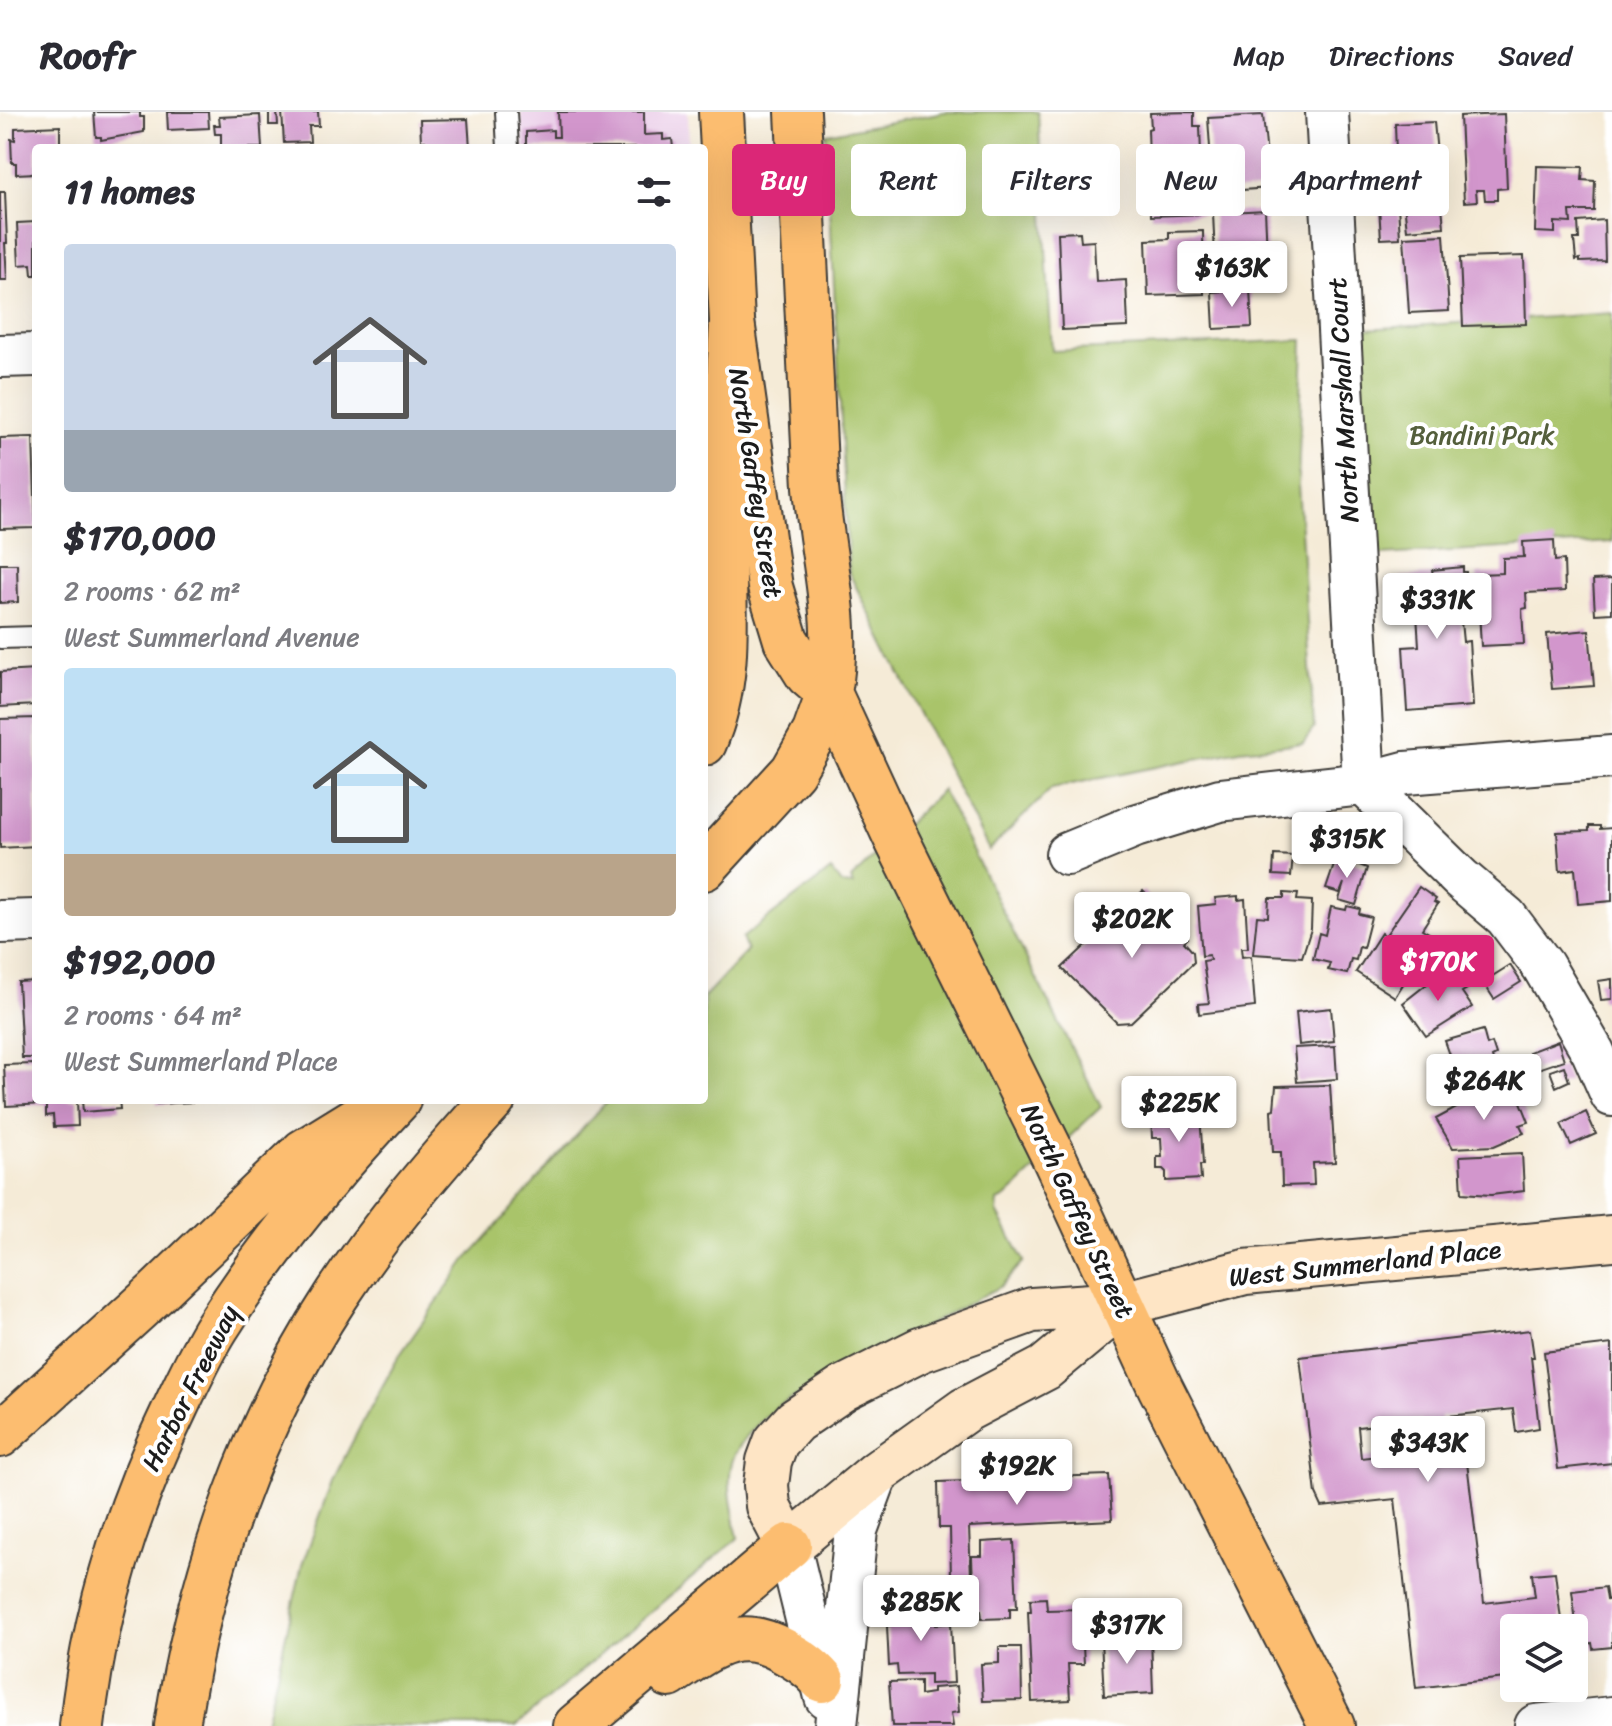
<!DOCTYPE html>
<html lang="en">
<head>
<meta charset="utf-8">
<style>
	body { margin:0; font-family:Sriracha,sans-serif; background:#f7f7f7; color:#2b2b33; height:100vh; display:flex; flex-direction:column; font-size:30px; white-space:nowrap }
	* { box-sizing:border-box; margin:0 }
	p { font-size:26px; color:#7c7c81 }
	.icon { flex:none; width:44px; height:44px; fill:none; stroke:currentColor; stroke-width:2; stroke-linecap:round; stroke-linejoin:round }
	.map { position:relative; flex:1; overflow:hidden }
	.panel { position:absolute; left:32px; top:32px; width:676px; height:960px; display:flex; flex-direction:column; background:#fff; border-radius:8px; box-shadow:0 8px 32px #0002 }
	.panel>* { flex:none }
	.hud { position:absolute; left:732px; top:32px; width:760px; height:72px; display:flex; gap:16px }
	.tools { position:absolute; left:1500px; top:1502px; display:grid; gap:16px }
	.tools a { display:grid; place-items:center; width:88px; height:88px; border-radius:8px; background:#fff; box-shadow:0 8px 32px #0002; font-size:40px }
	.price { position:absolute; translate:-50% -68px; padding:0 18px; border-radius:8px; background:#fff; color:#222; font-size:26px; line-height:52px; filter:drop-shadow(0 2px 4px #0008) }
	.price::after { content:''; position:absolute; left:50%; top:48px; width:24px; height:18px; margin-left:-12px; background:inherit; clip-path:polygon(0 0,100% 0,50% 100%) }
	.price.selected { background:#db2777; color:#fff }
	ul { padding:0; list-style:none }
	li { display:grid; align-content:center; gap:16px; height:424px; padding:0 32px }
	li span { display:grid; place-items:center; height:248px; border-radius:8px; color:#555 }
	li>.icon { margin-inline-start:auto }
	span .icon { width:144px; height:144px; fill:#fffc; stroke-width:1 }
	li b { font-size:34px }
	h2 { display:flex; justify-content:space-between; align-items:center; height:96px; padding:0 32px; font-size:34px }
	.pill { padding:0 28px; border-radius:8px; background:#fff; box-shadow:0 8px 32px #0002; font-size:28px; line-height:72px }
	.pill.selected { background:#db2777; color:#fff }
	header { display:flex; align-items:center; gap:48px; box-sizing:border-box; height:112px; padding:0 40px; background:#fff; border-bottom:2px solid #e1e1e2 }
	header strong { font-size:38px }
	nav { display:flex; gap:44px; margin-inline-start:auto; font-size:28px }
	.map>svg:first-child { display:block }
	.built { fill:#ecd1ea }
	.green { fill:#a9c46b; stroke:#627044; stroke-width:2 }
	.building { fill:#d296cc; fill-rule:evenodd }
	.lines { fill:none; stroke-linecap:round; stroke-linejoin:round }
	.lane-casing { stroke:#3d3b38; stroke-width:24 }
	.street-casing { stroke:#3d3b38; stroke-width:46 }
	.secondary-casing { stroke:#3d3b38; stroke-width:48 }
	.primary-casing { stroke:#3d3b38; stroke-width:48 }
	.highway-casing { stroke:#3d3b38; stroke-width:48 }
	.lane { stroke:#fff; stroke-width:20 }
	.street { stroke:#fff; stroke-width:42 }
	.secondary { stroke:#fee5c5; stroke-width:44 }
	.primary { stroke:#fcbd6f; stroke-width:44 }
	.highway { stroke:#fcbd6f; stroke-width:44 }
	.labels { text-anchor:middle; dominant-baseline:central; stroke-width:8; stroke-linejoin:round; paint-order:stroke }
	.street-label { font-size:26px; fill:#1c1c1c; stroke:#fff }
	.park-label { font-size:26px; fill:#545f3c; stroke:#fff }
</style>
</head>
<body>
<header>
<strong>Roofr</strong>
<nav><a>Map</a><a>Directions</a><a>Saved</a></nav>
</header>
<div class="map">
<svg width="1612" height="1614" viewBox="0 0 1612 1614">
	<rect width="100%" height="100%" fill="#fff"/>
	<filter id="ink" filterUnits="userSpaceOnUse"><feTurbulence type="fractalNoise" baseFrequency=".0125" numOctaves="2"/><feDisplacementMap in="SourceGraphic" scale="16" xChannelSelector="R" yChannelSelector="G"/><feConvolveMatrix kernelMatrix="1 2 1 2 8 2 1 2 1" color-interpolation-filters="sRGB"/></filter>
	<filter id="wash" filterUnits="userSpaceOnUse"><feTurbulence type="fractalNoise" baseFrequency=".006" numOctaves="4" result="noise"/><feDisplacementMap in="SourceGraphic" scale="32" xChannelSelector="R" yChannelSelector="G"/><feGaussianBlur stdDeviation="1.8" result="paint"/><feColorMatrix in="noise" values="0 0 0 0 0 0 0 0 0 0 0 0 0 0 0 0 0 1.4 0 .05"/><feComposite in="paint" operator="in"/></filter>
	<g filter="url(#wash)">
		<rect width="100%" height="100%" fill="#f5ebd7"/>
		<!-- built -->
		<path class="built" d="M521,0H688L689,36H523Z"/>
		<!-- green -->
		<path class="green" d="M944,0H1038L1052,239L1303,228L1298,373L1314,616L1303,631L1240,638L1052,676L989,738L849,461L826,22Z
			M1612,201V430L1364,444L1350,218Z
			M942,678L1101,995L1006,1085L998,1089L997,1100L1024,1149L1001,1174L778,1294C722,1342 724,1355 738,1426L516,1614H265L302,1453L334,1366L362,1311L399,1244L466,1148L608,988H704V885L747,839L742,826L831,758L841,772L853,773L851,767Z"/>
		<g id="blocks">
			<!-- building -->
			<path class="building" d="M94,0H140V5H144V20L101,28V25H96Z
				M167,0H208L209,16L168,18Z
				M269,0H277L278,13H269Z
				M282,0H318L319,14H309L310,30L284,31Z
				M558,0H644V23L663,22V28L672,27L673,36H526V20L553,18V25H559Z
				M1194,0V14H1200L1203,102L1151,104L1148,17L1151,16L1150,1Z
				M1504,2L1507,76L1497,77V88H1485L1484,78H1476L1477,89L1464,90L1460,4Z
				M260,3L262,36H221V22H215L214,13H220L219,5Z
				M1263,3L1270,76L1228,79L1229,95H1214L1208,6Z
				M468,7L470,36H425V29H421L420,8Z
				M1434,10L1444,115L1407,118L1403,82L1419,79L1418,70L1397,71L1395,12Z
				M60,14V31H65V36H36V61L16,62V51H12L11,27L15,28V16Z
				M1537,54L1583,55L1582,68L1595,69L1594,99H1570L1571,111L1555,110V121L1535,120Z
				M1397,77L1400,126L1381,127L1378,78Z
				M0,80H5L7,131H5L7,168H0Z
				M1265,98L1268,164L1216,167L1213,101Z
				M1604,108L1605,149L1580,150V147L1576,148L1574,127H1579L1578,110Z
				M36,110V163H32L31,152L19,153L17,111Z
				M1203,119L1204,182L1148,184L1146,128L1169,127V120Z
				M1080,120L1081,130L1094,129L1096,170L1126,168L1128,215L1062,218L1058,121Z
				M1444,123L1449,199L1409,201L1404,125Z
				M1524,144L1526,212L1463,214L1460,146Z
				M1250,177L1252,215L1214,217L1212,180Z
				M33,325L36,416L0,417V326Z
				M1554,428L1555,449L1564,448L1565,479L1526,481L1527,496L1522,497L1524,532L1481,534L1477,462L1503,461V446L1524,445L1523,430Z
				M0,452H17L18,490L0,491Z
				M1463,455V460H1466L1468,498L1460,499L1463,530L1469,529L1473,594L1407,599L1403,535L1419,534L1417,502L1402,503L1399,465L1433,463L1432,458Z
				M1612,467V501L1595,502L1593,468Z
				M1589,518L1594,574L1552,577L1547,522Z
				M36,558V593L0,595V560Z
				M36,606V734L0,736V607Z
				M1589,714H1600V717L1612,716V789L1578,792L1575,757L1560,759L1557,720L1589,719Z
				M1274,743L1293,744L1291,764L1273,763Z
				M1337,744L1367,756L1356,793L1339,788L1344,771L1340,781L1326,777Z
				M1419,775L1436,787L1434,790L1438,792L1422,817L1429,821L1422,832L1426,835L1395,885L1356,860L1381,821L1385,824Z
				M1143,779L1188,826L1184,830L1193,840L1194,850L1131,910L1117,911L1062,856Z
				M1284,781L1298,782L1297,788L1312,789L1311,817L1302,845L1253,842L1257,804L1268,805L1269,786H1284Z
				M1238,784V788L1245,787L1248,836H1241L1242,845L1251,844L1255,895L1199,902L1198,892L1209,891L1203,849L1210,848L1209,843L1202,844L1198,794L1216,792L1215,786Z
				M1347,794L1360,797L1359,802L1371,805L1363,836L1359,835L1356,848L1351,847L1347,862L1328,858L1330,851L1313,847L1319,821L1325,823L1331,795L1346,798Z
				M1510,853L1521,870L1494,887L1483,870Z
				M1446,857L1456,870L1460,867L1467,877L1462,880L1472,895L1426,924L1403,891Z
				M1612,867V887L1601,888L1598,869Z
				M36,869V946H22L18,870Z
				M1331,896L1334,929L1299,933L1296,900Z
				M1483,918L1487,933L1492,931L1496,943L1492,945L1498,964L1444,979L1435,948L1450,943L1445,929Z
				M1558,929L1564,948L1535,958L1529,940Z
				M1335,934L1337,967L1297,970L1294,936Z
				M34,952L36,988H77L78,1014L54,1015L53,1003L46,1004V992L6,994L4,953Z
				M1564,954L1569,969L1556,975L1550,959Z
				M1330,973L1335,1050L1313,1051L1314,1073L1282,1074L1281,1040H1273L1271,998L1274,997L1276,974Z
				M1505,979L1509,989L1519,985L1529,1010L1520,1013L1524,1021L1494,1034L1453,1036L1436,1007L1473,987L1476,992Z
				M82,988H119L120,997L83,1000Z
				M157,988H192V990L157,992Z
				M1200,999L1203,1053H1200L1201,1067L1166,1069V1060L1163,1057H1157V1045H1162L1161,1026H1152L1151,1002Z
				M1586,1000L1596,1022L1571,1033L1561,1012Z
				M1522,1041L1524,1079L1491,1083L1462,1081L1460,1044Z
				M1530,1218L1534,1245H1531L1539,1316L1516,1320L1513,1297L1440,1305L1444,1336L1465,1334L1484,1491L1535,1485L1532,1462L1555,1460L1562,1516H1514V1565L1416,1576L1395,1387L1322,1395L1316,1382L1300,1245ZM1420,1308L1423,1339L1361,1346L1358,1315Z
				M1612,1232V1351L1558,1357L1544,1240Z
				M1047,1360L1048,1365L1109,1363L1112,1408L969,1415L971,1466L951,1467L950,1416H939L938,1370L968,1369L967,1364H983V1367L1032,1366V1361Z
				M1014,1428L1017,1496H1010V1506L982,1507L981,1498H974L972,1444H982V1430Z
				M1605,1475L1607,1488L1612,1487V1535L1593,1537L1592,1531L1579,1533L1572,1479Z
				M1046,1486L1047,1498L1081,1497L1084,1552H1068L1070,1588L1032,1590L1028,1499H1031L1030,1487Z
				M935,1487L936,1512L951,1511L954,1571L930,1572V1562L898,1563L897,1553L889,1554L887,1514L900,1512L899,1490Z
				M1151,1525L1153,1581L1104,1584L1101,1528Z
				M999,1535H1021L1022,1588L983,1589L981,1552L999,1551Z
				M920,1569V1583L933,1581V1576L957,1574L959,1600L951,1601L953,1614H892L889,1570Z"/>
		</g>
	</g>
	<g filter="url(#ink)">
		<use href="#blocks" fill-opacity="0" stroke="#3d3b38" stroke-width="2"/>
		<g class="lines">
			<!-- lane casing -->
			<g class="lane-casing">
				<path id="lane" d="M506,0L508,36
					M0,526L36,525"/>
			</g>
			<!-- street casing -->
			<g class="street-casing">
				<path id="street" d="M1327,0L1364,672L1405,661L1612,645
					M0,244L36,243
					M1067,742L1135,714L1220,688L1364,672L1460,766L1506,805L1543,854L1593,940L1612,983
					M0,810L36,809
					M789,1434L826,1585
					M836,1614L856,1418L877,1361
					M1536,1614L1612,1606"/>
			</g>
			<!-- secondary casing -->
			<g class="secondary-casing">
				<path id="secondary" d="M1122,1192L1045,1256L965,1298L877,1361L789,1434L768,1394L766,1373L769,1349L776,1330L795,1309L844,1276L920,1238L1032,1198L1122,1192L1245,1160L1612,1126"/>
			</g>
			<!-- primary casing -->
			<g class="primary-casing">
				<path id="primary" d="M721,0L732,209L770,475L786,528L808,563L829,581L895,724L1052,1041L1160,1275L1332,1614
					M798,0L816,375C822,447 842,509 829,581"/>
			</g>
			<!-- highway casing -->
			<g class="highway-casing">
				<path id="highway" d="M704,631C735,561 722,486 723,412C723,345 729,277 732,209
					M704,756L793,659L815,620L829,581
					M0,1323L155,1182L303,1040L368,1000
					M669,1563C707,1538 736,1512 782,1538C798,1547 810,1554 822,1568
					M82,1614C94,1500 128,1393 178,1290C190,1265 202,1239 217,1215C269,1133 331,1059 398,988
					M177,1614C200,1462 252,1312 337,1183C383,1113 437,1050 493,988
					M576,1614L789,1434"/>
			</g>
			<!-- lane -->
			<use href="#lane" class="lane"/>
			<!-- street -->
			<use href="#street" class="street"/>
			<!-- secondary -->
			<use href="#secondary" class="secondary"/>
			<!-- primary -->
			<use href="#primary" class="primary"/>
			<!-- highway -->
			<use href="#highway" class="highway"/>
		</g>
	</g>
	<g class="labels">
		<!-- street labels -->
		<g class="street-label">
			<text transform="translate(1343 288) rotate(-93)">North Marshall Court</text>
			<text transform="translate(756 371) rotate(81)">North Gaffey Street</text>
			<text transform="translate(1078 1099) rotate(65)">North Gaffey Street</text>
			<text transform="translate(1365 1151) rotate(-6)">West Summerland Place</text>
			<text transform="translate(190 1276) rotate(-63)">Harbor Freeway</text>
		</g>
		<!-- park labels -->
		<g class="park-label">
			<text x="1482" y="323">Bandini Park</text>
		</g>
	</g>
</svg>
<div class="tools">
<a><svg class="icon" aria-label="layers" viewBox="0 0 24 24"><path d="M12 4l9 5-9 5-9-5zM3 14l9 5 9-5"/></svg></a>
</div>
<b class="price" style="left:1232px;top:197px">$163K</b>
<b class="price" style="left:1437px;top:529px">$331K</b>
<b class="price" style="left:1347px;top:768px">$315K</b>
<b class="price" style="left:1132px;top:848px">$202K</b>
<b class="price selected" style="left:1438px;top:891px">$170K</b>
<b class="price" style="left:1484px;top:1010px">$264K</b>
<b class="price" style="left:1179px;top:1032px">$225K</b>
<b class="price" style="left:1428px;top:1372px">$343K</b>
<b class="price" style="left:1017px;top:1395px">$192K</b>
<b class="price" style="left:921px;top:1531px">$285K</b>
<b class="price" style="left:1127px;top:1554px">$317K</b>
<div class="hud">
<a class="pill selected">Buy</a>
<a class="pill">Rent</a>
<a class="pill">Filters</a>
<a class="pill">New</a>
<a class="pill">Apartment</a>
</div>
<section class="panel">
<h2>11 homes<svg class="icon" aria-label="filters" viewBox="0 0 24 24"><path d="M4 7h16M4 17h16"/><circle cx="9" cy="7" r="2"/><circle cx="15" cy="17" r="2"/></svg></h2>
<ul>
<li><span style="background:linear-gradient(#c9d6e8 75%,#9aa5b1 0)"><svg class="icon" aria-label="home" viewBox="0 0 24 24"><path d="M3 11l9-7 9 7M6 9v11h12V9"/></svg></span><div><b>$170,000</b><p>2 rooms · 62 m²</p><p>West Summerland Avenue</p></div></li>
<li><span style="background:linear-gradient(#bfe0f5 75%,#b9a48a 0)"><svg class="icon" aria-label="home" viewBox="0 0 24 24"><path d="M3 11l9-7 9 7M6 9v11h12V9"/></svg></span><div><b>$192,000</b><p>2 rooms · 64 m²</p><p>West Summerland Place</p></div></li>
</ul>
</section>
</div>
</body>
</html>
